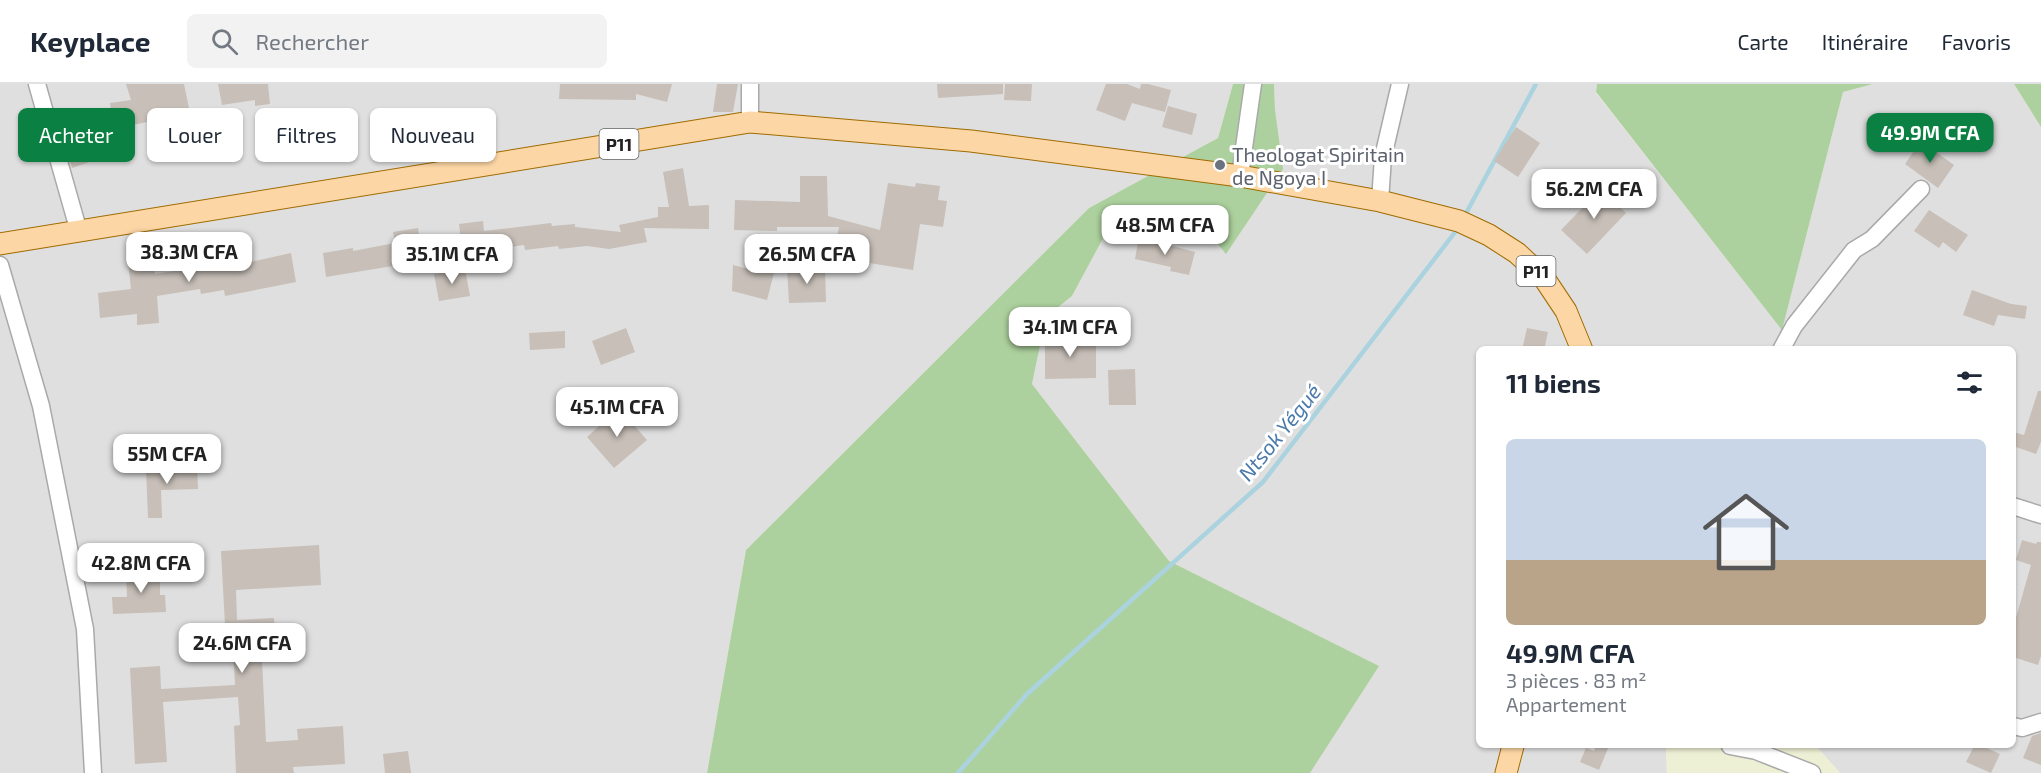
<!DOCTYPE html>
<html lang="fr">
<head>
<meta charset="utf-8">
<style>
	body { margin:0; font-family:"Exo 2",sans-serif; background:#f2f2f3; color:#1f2937; height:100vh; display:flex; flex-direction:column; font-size:22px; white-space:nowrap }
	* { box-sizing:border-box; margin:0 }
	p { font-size:20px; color:#747a83 }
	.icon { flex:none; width:33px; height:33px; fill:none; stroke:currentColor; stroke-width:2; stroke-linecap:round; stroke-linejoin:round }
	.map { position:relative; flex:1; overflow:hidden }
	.details { position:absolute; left:1476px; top:262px; width:540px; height:402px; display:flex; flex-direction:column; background:#fff; border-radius:9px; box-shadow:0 2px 4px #0004 }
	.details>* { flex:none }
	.banner { position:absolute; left:18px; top:24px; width:570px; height:54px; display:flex; gap:12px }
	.price { position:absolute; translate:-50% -51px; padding:0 14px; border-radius:12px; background:#fff; color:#222; font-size:20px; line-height:39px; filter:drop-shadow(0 2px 3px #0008) }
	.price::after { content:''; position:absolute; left:50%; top:36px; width:18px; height:14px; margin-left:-9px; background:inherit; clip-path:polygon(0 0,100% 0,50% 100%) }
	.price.selected { background:#0b8043; color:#fff }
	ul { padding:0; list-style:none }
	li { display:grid; align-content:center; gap:12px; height:318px; padding:0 30px }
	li+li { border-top:2px solid #e0e1e3 }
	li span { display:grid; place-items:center; height:186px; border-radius:9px; color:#555 }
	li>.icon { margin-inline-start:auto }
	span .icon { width:108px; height:108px; fill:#fffc; stroke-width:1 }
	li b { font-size:26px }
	h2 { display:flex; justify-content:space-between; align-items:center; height:72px; padding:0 30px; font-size:26px }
	.chip { padding:0 21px; border-radius:9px; background:#fff; box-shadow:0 2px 4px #0004; font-size:21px; line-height:54px }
	.chip.selected { background:#0b8043; color:#fff }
	header { display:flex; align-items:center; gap:36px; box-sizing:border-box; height:84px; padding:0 30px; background:#fff; border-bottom:2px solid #e0e1e3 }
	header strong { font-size:28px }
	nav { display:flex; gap:33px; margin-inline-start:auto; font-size:21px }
	.search { width:420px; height:54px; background:#f2f2f3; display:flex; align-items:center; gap:15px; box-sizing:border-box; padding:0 21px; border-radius:9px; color:#747a83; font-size:22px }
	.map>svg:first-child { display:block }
	.residential { fill:#e0dfdf }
	.farmland { fill:#eef0d5 }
	.forest { fill:#add19e }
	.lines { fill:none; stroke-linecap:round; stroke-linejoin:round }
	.stream { stroke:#aad3df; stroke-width:4.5 }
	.building { fill:#c7bfb8 }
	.minor-casing { stroke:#a9a9a9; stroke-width:19 }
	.major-casing { stroke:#a06b00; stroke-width:23 }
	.minor { stroke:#fff; stroke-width:16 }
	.major { stroke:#fcd6a4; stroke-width:21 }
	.worship-dot { fill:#6b7280; stroke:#fff; stroke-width:2 }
	.labels { text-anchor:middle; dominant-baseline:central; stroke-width:6; stroke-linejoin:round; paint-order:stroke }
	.shield { fill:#fff; stroke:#646464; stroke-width:1.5 }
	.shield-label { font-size:18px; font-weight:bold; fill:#222 }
	.worship-label { font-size:20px; fill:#5b616d; stroke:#fff; text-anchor:start }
	.water-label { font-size:21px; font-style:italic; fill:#4a7aab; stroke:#fff }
</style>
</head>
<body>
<header>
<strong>Keyplace</strong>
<div class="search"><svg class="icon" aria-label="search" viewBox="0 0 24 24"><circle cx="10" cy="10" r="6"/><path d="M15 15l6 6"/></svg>Rechercher</div>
<nav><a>Carte</a><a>Itinéraire</a><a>Favoris</a></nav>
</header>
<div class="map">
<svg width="2041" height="689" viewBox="0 0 2041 689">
	<rect width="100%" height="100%" fill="#f2efe9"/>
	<!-- residential -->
	<path class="residential" d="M0,0H1233L1218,54L1089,124L746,466L707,689H0Z
		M1274,0H1597L1596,9L1782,245L1843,8L1873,0H2014L2041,43V689H1840L1816,662H2013V266H1479V662H1666L1667,689H1310L1378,582L1169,477L1032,300L1046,233L1072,212L1114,134L1186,122L1226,169L1275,26Z"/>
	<!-- farmland -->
	<path class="farmland" d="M1666,662H1816L1840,689H1667Z"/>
	<!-- forest -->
	<path class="forest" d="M1233,0H1274L1275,26L1283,85L1226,170L1186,122L1114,134L1072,212L1046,233L1032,300L1169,477L1379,582L1310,689H707L746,466L1089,124L1218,54Z
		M1597,0H1873L1843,8L1782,246L1596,8Z
		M2014,0H2041V43Z"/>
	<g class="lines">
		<!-- stream -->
		<path class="stream" d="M1464,133L1536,0
			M958,689L1027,610L1263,398L1459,143"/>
	</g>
	<!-- building -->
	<path class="building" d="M126,0H184L190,29L99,48L107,72L72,84L62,51L112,34L110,19L131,16Z
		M218,0H268L270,20L255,22V16L222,21Z
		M560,0H672L667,18L636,10V16L559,15Z
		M717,0H738L733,28H713Z
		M937,0H1003V10L938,14Z
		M1005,0H1032L1031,17L1004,16Z
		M1106,0H1127L1140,5L1141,0H1148L1171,6L1165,28L1132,19L1125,37L1096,26Z
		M1168,22L1197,30L1192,51L1162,43Z
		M424,40L427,55L410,58L407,43Z
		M1516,43L1540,59L1518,93L1494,77Z
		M1921,57L1954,81L1938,104L1905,80Z
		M683,84L689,122L709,121V145L644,144L647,158L609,165L587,162L559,165L558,162L525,166L524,161L495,165L494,160L462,164L459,140L483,137L484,147L551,139L552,142L575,140V143L621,148L619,141L658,133V123H669L663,88Z
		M800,92H827L828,132L880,146L888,99L915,103L916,99L940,102L938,116L947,117L943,143L920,140L913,186L863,178L860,188L831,179L839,143H777V147L734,146L735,116L800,118Z
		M1597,101L1626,129L1587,170L1561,146L1591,115L1587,112Z
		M1929,126L1968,151L1956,168L1943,158L1939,164L1914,147Z
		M418,144L423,177L326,193L323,169L353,164V167L395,159L393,148Z
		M1139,153L1195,168L1189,191L1170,187L1171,183L1135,175Z
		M152,164L155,190L232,178L233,182L291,169L296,198L225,212L224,206L201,210L200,205L157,212L159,239L137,241V230L100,234L98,209L131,205L127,167Z
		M733,181L756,187L758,181L775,185L767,216L732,207Z
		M825,183L826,218L789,219L787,185Z
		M465,185L470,212L439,217L434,190Z
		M1972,206L2011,220L2027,222L2025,235L1998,231L1994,242L1963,231Z
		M626,244L635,268L601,281L592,257Z
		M1527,244L1548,248L1544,266H1522Z
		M565,247V264L530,266L529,249Z
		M1045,254H1096V294L1045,295Z
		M1135,285L1136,321H1109L1108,286Z
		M2038,307H2041V358L2036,370L2013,362V348L2024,351Z
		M619,324L647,356L614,384L587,353Z
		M197,383L198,405L161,406L162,434H148L146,385Z
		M2022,456L2036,460L2037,458H2041V572L2038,581L2013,573V544L2031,481L2016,476Z
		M319,461L321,501L236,506L237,536L274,534L275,554L261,555L266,658L298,656L297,645L343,642L345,680L293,683L294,689H236L234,642L240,641L238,613L163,618L167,678L135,680L130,584L160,582L161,605L235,601L232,541H225L221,467Z
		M160,485V511H165L166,528L113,530L112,513H127L126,487Z
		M2041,649V681L2023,674L2032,652Z
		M1596,662H1609L1599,686L1580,678L1586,664L1594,667Z
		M1974,662H1982L2000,670L1991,689L1966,678Z
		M408,667L411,689H385L383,670Z"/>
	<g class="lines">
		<!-- minor casing -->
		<g class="minor-casing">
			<path id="minor" d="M37,0L79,148
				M750,38V0
				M1240,92L1253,0
				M1380,117L1383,73L1400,0
				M0,181L41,322L85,545L93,689
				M1781,266L1794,242L1854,166L1872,155L1921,105
				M2013,422L2041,431
				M2013,642L2022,644L2041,638
				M1730,662L1756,667L1812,689"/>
		</g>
		<!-- major casing -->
		<g class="major-casing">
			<path id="major" d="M0,160L750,38L971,57L1240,92L1380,117L1459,137L1489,151L1517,169L1544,194L1566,227L1582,266
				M1506,689L1513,662"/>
		</g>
		<!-- minor -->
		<use href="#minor" class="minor"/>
		<!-- major -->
		<use href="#major" class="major"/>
	</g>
	<!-- markers -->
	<circle class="worship-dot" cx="1220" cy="81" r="6"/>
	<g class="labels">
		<!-- shield labels -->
		<g class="shield">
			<rect x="599.5" y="45" width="39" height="30" rx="4.5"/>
			<rect x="1516.5" y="172" width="39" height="30" rx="4.5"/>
		</g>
		<g class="shield-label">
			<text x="619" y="60">P11</text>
			<text x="1536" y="187">P11</text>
		</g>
		<!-- worship labels -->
		<g class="worship-label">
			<text x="1232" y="70">Theologat Spiritain<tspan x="1232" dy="23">de Ngoya I</tspan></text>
		</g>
		<!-- water labels -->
		<g class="water-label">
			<text transform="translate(1279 348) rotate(-51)">Ntsok Yégué</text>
		</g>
	</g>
</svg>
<b class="price selected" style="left:1930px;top:80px">49.9M CFA</b>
<b class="price" style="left:1594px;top:136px">56.2M CFA</b>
<b class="price" style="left:1165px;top:172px">48.5M CFA</b>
<b class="price" style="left:189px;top:199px">38.3M CFA</b>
<b class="price" style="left:452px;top:201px">35.1M CFA</b>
<b class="price" style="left:807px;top:201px">26.5M CFA</b>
<b class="price" style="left:1070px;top:274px">34.1M CFA</b>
<b class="price" style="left:617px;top:354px">45.1M CFA</b>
<b class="price" style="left:167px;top:401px">55M CFA</b>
<b class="price" style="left:141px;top:510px">42.8M CFA</b>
<b class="price" style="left:242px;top:590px">24.6M CFA</b>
<div class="banner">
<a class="chip selected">Acheter</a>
<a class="chip">Louer</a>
<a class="chip">Filtres</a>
<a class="chip">Nouveau</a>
</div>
<section class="details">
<h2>11 biens<svg class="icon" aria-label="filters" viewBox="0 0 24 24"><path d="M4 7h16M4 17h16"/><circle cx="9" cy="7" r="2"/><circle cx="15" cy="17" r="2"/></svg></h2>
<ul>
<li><span style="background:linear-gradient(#c9d6e8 65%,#b9a48a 0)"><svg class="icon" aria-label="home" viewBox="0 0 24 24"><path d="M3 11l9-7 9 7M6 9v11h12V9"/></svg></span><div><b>49.9M CFA</b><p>3 pièces · 83 m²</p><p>Appartement</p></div></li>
</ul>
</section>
</div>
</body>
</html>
